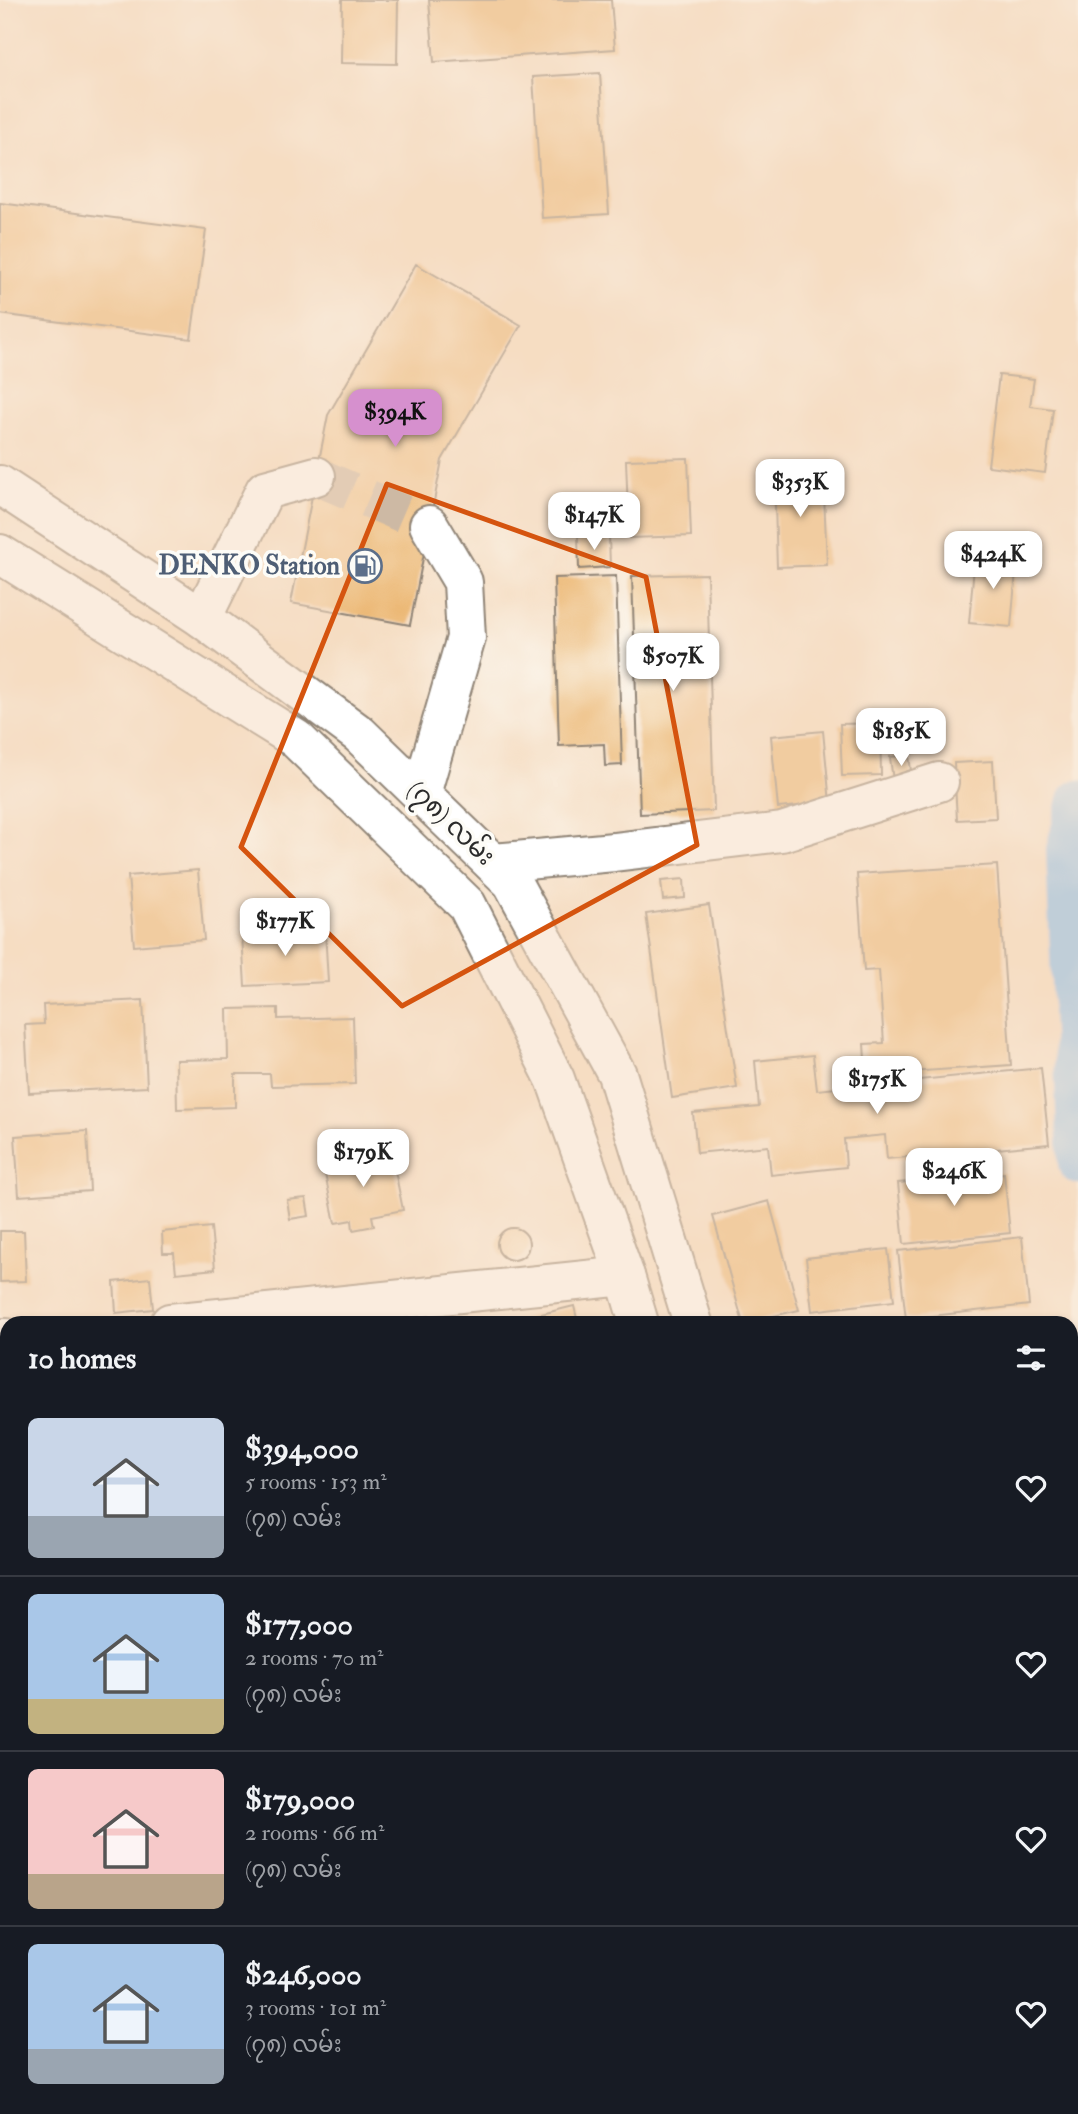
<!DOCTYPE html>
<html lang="en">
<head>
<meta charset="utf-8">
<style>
	body { margin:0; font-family:"IM FELL Double Pica","Noto Sans Myanmar",serif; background:#20242c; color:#f1f3f6; height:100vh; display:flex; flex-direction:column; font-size:26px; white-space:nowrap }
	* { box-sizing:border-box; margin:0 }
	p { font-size:23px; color:#9ea1a6 }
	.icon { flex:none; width:38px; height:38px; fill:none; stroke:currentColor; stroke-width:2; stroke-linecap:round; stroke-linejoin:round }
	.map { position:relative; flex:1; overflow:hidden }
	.sheet { position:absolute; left:0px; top:1316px; width:1078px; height:798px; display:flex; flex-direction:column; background:#171b24; border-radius:21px 21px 0 0; box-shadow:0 4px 10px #0003 }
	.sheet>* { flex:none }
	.price { position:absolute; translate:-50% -60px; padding:0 16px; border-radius:14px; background:#fff; color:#222; font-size:23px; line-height:46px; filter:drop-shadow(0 2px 4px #0008) }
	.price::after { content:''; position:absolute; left:50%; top:42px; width:21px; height:16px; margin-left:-10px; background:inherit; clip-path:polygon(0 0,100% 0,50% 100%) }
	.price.current { background:#d690ce; color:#111 }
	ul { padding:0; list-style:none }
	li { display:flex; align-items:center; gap:21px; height:175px; padding:0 28px }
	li+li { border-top:2px solid #363941 }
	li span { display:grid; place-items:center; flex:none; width:196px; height:140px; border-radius:10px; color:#555 }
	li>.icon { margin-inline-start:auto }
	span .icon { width:84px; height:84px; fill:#fffc; stroke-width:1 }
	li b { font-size:30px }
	h2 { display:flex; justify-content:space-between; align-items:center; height:84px; padding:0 28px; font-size:30px }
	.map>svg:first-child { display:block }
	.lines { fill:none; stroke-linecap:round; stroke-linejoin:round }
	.canal { stroke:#7ebcf2; stroke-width:40 }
	.building { fill:#ecb875 }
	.minor-tunnel { stroke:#cdb9a4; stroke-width:38; stroke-dasharray:38 19; stroke-linecap:butt }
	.minor-casing { stroke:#908476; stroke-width:42 }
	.major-casing { stroke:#908476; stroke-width:42 }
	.minor { stroke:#fff; stroke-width:38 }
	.major { stroke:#fff; stroke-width:38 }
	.marked { fill:none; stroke:#d5540f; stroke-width:5; stroke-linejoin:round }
	.labels { text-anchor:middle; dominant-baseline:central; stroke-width:7; stroke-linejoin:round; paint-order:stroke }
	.service-label { font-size:26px; font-weight:bold; fill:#4e5e75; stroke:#fdfcf7; text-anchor:end }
	.street-label { font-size:26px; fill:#2b2b2b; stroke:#fdfcf7 }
</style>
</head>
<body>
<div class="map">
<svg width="1078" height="2114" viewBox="0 0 1078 2114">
	<rect width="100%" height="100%" fill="#fdfcf7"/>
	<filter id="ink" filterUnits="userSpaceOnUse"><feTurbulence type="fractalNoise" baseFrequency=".0143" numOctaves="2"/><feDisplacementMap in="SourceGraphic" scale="14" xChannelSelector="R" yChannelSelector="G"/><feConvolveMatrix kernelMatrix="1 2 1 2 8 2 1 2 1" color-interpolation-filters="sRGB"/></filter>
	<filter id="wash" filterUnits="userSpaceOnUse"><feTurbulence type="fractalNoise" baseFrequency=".00686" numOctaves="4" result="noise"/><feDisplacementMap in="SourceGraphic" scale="28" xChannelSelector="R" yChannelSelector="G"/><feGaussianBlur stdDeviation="1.57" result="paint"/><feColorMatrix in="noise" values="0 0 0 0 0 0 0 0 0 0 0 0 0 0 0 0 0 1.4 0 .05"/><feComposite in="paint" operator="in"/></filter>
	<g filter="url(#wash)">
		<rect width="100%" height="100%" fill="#f5ddc2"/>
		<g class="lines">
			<!-- canal -->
			<path class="canal" d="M1078,800L1066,850L1078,1164"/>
		</g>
		<g id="blocks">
			<!-- building -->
			<path class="building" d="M342,0H398L397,64L341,63Z
				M429,0H611L615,49L434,62Z
				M600,73L609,214L542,218L533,77Z
				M0,203L206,230L191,339L0,314Z
				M416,264L521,325L442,460L410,625L291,603L328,415Z
				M999,375L1034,379L1030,406L1053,409L1045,473L988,466Z
				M688,458L691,536L629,538L626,460Z
				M823,471L827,565L777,567L774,473Z
				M609,535L610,567L579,569L578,536Z
				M975,555L1017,559L1011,627L969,623Z
				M707,574L714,811L640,814L632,576Z
				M616,576L622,765L605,766L604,744L559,746L554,578Z
				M880,723L881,775L842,776L840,724Z
				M823,731L830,803L778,808L771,736Z
				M909,755L912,779L893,781L890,757Z
				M993,761L996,818L957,820L954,763Z
				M997,865L1011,1065L866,1075L864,1044L884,1043L879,970L864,971L857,874Z
				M198,870L204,940L134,946L128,876Z
				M684,879L685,898L663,900L661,881Z
				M709,905L737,1088L672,1098L646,914Z
				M325,930L328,982L245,986L242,935Z
				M143,1000L147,1087L29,1093L25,1025L44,1024L43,1005Z
				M278,1008V1019L353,1017L355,1084L271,1086L270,1074H235V1107L177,1109L176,1060L228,1059L227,1009Z
				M813,1055L817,1090L1041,1068L1049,1144L887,1159L885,1135L844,1139L846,1167L771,1175L768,1146L697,1153L693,1113L759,1107L755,1061Z
				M87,1131L90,1191L19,1196L15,1136Z
				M391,1151L403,1210L372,1216L374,1226L353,1230L352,1220L335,1223L323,1164Z
				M1004,1173L1010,1233L904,1244L898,1183Z
				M306,1198L309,1216L290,1219L287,1200Z
				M769,1201L799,1310L743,1323L713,1216Z
				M211,1227L215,1269L176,1273L174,1253H163L162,1232Z
				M497 1244a16 16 0 1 1 32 0a16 16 0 1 1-32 0Z
				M0,1231H24L26,1281L0,1282Z
				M1022,1237L1029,1305L906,1319L898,1251Z
				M888,1249L894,1301L812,1311L806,1258Z
				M150,1278L153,1309L116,1313L114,1282Z
				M574,1306L578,1323H509V1322Z
				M0,1573H7V1626H0Z
				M0,1680H7V1733H0Z
				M7,1761V1797L0,1799V1763Z
				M0,1815L7,1816V1856L0,1855Z
				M1,1923H7V1976L4,1977Z
				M0,2001H3L6,2067H0Z
				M188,2107H288V2114H188Z
				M554,2107H611V2114H554Z
				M623,2107H691V2114H623Z
				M703,2107H771V2114H703Z
				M974,2107H1069V2114H974Z"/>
		</g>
	</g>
	<g filter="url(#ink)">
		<use href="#blocks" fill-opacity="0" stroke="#908476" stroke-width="2"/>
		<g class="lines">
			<!-- minor-tunnel -->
			<path class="minor-tunnel" d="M316,476L429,525"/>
			<!-- minor casing -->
			<g class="minor-casing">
				<path id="minor" d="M202,618L265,490L316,476
					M421,794L466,638L463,582L429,525
					M493,863L614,852L782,832L939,782
					M170,1323L625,1276
					M0,1338H7
					M0,1537H7
					M0,1905H7
					M0,2089L7,2088"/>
			</g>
			<!-- major casing -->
			<g class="major-casing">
				<path id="major" d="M0,485L202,618L359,734L512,882L617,1074L693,1323
					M0,554L296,739L467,905L555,1079L625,1276L639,1323
					M834,2107V2114
					M886,2107L887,2114"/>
			</g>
			<!-- minor -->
			<use href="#minor" class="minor"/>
			<!-- major -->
			<use href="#major" class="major"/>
		</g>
	</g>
	<!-- marked area -->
	<path d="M0 0H1078V2114H0ZM387,484L646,577L697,845L402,1006L241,847Z" fill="#f5ddc2" fill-opacity=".55" fill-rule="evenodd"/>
	<path class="marked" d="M387,484L646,577L697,845L402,1006L241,847Z"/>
	<!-- icons -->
	<defs>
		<g id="fuel-ring" transform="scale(1.75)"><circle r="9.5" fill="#fdfcf7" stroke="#5c6f8a" stroke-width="1.5"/><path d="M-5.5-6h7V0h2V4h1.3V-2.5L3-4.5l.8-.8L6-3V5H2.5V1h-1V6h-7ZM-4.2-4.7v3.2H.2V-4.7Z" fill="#5c6f8a"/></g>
	</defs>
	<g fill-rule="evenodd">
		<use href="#fuel-ring" x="365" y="566"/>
	</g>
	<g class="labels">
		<!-- service labels -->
		<g class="service-label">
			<text x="340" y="566">DENKO Station</text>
		</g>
		<!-- street labels -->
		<g class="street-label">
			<text transform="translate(451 823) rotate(44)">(၇၈) လမ်း</text>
		</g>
	</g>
</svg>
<b class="price current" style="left:395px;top:449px">$394K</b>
<b class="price" style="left:800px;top:519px">$353K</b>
<b class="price" style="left:594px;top:552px">$147K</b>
<b class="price" style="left:993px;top:591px">$424K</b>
<b class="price" style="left:673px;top:693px">$507K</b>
<b class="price" style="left:901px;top:768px">$185K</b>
<b class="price" style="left:285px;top:958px">$177K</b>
<b class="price" style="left:877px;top:1116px">$175K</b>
<b class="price" style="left:363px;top:1189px">$179K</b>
<b class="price" style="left:954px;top:1208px">$246K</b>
<section class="sheet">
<h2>10 homes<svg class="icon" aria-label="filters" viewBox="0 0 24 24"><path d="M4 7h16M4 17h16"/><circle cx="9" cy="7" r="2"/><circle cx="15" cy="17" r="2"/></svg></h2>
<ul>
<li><span style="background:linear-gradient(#c9d6e8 70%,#9aa5b1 0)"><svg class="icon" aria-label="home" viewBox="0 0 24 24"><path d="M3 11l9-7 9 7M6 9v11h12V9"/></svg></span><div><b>$394,000</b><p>5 rooms · 153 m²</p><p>(၇၈) လမ်း</p></div><svg class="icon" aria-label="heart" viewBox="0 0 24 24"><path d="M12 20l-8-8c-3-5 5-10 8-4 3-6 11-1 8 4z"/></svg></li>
<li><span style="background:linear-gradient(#a9c7e8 75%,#c2b280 0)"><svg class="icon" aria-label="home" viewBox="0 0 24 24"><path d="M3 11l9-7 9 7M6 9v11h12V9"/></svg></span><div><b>$177,000</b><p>2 rooms · 70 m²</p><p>(၇၈) လမ်း</p></div><svg class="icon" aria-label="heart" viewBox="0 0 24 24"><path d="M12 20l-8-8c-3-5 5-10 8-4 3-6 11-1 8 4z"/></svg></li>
<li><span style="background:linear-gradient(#f6c9c9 75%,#b9a48a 0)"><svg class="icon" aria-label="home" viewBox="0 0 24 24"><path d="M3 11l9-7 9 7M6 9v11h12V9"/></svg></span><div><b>$179,000</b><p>2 rooms · 66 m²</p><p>(၇၈) လမ်း</p></div><svg class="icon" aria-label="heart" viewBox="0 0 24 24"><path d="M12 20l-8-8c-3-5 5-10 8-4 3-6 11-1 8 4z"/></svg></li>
<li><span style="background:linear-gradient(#a9c7e8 75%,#9aa5b1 0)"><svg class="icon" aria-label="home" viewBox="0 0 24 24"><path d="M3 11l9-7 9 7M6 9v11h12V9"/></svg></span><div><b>$246,000</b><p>3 rooms · 101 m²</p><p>(၇၈) လမ်း</p></div><svg class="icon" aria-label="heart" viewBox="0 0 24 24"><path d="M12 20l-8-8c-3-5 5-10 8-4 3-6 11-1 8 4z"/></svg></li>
</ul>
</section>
</div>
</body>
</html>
